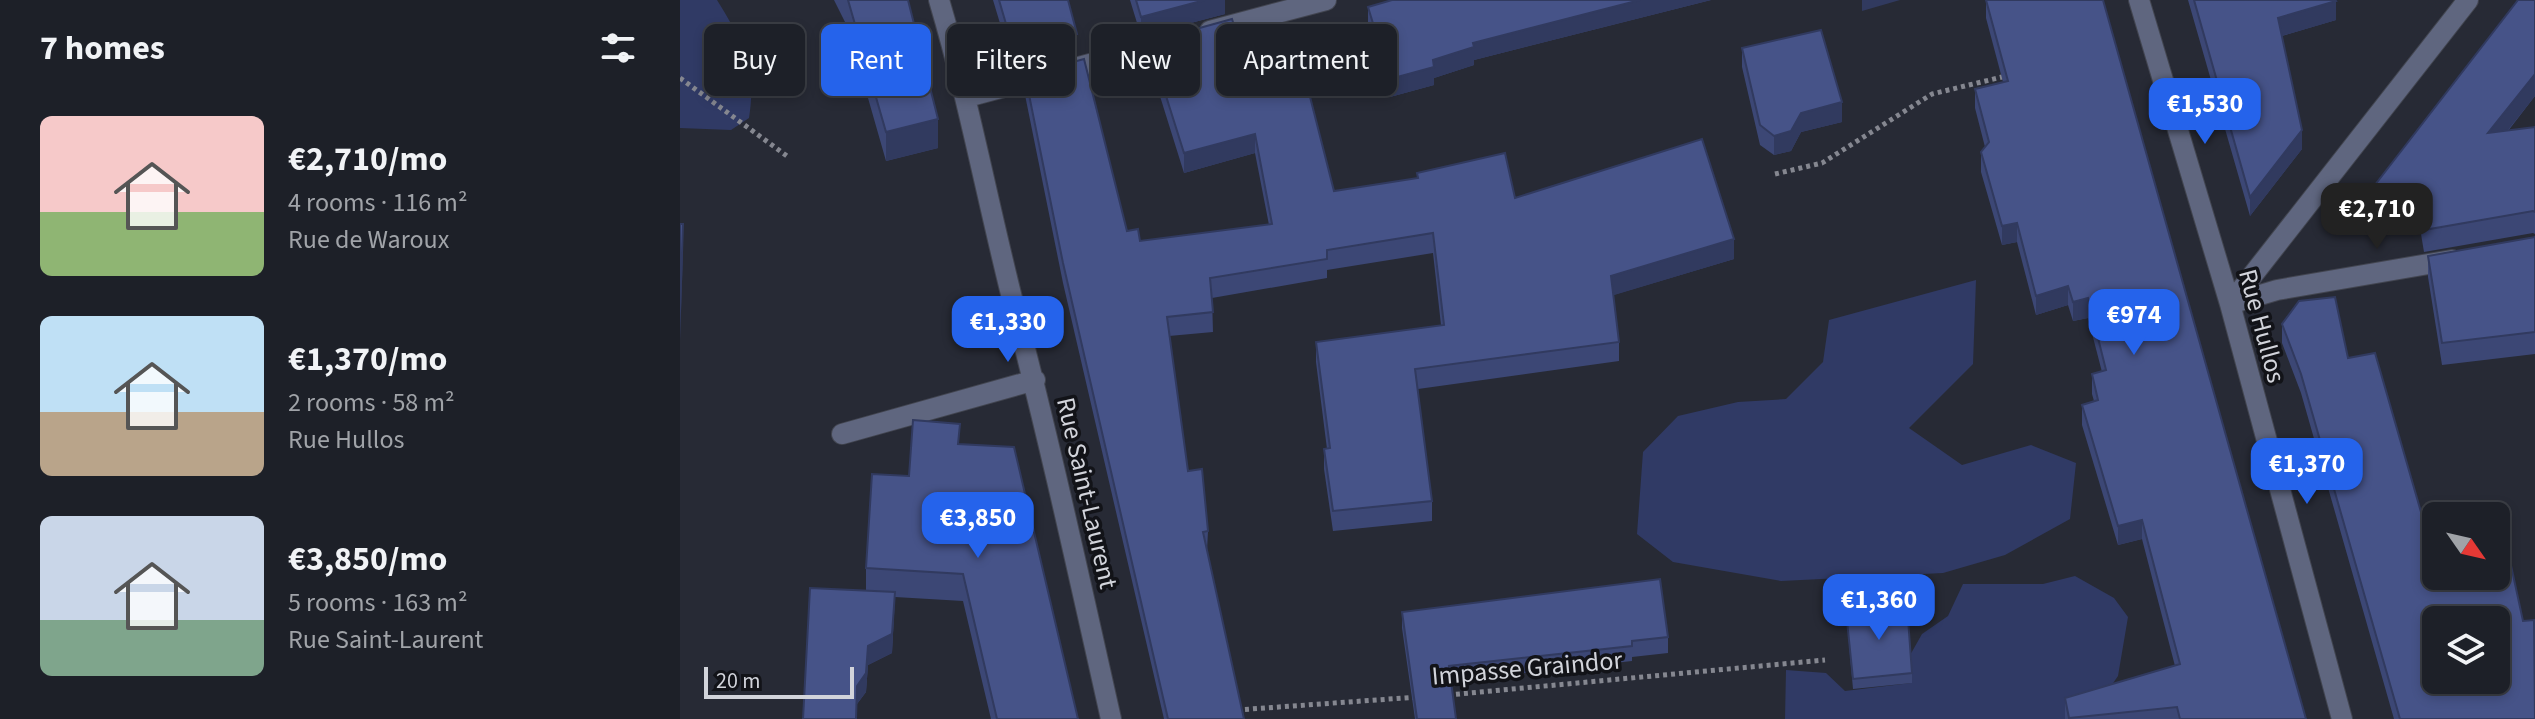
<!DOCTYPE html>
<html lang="en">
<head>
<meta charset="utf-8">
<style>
	body { margin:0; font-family:"Source Sans 3",sans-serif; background:#252830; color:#f1f3f6; height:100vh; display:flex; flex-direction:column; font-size:30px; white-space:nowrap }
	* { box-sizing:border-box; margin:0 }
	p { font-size:26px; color:#a0a3a8 }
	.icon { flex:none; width:44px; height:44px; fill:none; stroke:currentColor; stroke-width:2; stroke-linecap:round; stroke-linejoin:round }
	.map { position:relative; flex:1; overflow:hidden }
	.sheet { display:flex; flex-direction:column; background:#1d2028; width:680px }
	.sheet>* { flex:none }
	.hud { position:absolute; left:24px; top:24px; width:760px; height:72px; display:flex; gap:16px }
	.needle { width:52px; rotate:124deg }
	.tools { position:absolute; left:1742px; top:502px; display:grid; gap:16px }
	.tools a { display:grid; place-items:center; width:88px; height:88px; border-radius:12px; background:#1d2028; box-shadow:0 4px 12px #0003,0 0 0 2px #3b3e45; font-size:40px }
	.scale { position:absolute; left:24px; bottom:20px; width:150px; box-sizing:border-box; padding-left:8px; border:4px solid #d2d4db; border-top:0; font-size:22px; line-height:28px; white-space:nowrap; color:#d2d4db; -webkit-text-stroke:6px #121318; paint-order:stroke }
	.price { position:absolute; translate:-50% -68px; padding:0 18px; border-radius:16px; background:#2563eb; color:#fff; font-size:26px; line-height:52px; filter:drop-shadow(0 2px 4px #0008) }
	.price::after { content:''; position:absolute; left:50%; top:48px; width:24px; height:18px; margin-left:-12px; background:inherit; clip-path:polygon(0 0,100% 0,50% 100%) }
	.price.on { background:#222; color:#fff }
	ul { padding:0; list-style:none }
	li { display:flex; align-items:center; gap:24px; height:200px; padding:0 40px }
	li span { display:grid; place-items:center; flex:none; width:224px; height:160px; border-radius:12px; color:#555 }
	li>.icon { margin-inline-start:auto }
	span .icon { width:96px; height:96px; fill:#fffc; stroke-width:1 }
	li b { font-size:34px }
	h2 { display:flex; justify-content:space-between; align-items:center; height:96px; padding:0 40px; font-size:34px }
	.chip { padding:0 28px; border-radius:12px; background:#1d2028; box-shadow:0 4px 12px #0003,0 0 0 2px #3b3e45; font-size:28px; line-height:72px }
	.chip.on { background:#2563eb; color:#fff }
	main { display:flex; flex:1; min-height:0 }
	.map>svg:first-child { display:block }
	.green { fill:#303a65 }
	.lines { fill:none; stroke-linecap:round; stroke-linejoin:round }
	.minor-casing { stroke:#424550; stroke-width:22 }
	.path { stroke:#858790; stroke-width:5; stroke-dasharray:4 4; stroke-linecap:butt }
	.minor { stroke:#5f667f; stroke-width:20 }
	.wall { fill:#3c4775 }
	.shaded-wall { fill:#313a5f }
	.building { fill:#465388; stroke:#313a5f; stroke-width:2; fill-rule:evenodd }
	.labels { text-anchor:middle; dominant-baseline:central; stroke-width:7; stroke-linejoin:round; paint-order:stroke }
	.street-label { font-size:26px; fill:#d2d4db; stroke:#121318 }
</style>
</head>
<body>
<main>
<section class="sheet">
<h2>7 homes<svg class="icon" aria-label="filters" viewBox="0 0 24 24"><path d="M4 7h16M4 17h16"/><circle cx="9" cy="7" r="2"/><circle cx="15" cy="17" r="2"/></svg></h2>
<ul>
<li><span style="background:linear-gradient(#f6c9c9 60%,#8fb573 0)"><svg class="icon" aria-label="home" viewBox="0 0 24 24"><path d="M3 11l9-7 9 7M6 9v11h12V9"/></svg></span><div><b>€2,710/mo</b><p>4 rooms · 116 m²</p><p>Rue de Waroux</p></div></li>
<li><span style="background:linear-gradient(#bfe0f5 60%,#b9a48a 0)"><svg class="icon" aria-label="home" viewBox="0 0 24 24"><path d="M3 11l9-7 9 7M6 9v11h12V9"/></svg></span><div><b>€1,370/mo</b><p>2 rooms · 58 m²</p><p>Rue Hullos</p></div></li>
<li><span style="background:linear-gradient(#c9d6e8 65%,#7fa58c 0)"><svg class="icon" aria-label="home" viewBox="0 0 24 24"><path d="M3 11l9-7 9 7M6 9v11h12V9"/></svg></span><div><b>€3,850/mo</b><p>5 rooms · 163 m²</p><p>Rue Saint-Laurent</p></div></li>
</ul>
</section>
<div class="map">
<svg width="1855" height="719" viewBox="0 0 1855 719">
	<rect width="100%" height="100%" fill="#272a35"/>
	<!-- green -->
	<path class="green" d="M0,0H37C63,42 77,68 69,118L51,130L0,128Z
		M1296,280L1293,364L1229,428L1282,465L1351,445L1396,463L1390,519L1325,555L1263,573L1101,581L993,562L957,534L963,452L998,416L1058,402L1106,399L1143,362L1149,320Z
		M1395,576L1434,598L1448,617L1438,676L1408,719H1105L1106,670L1146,673L1165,691L1231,683L1229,657L1242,634L1268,616L1283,584H1363Z"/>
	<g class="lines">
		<!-- minor casing -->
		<g class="minor-casing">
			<path id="minor" d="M259,0C289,101 308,204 334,306C370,443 400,581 431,719
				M1459,0L1550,304L1662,719
				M530,31L646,0
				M287,97L495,41
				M1550,304L1788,0
				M1550,304L1597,290L1772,260
				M162,434L355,380"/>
		</g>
		<!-- path -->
		<path class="path" d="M0,78L107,156
			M1095,174L1142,163L1252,94L1326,76
			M768,695L1145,660
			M557,710L738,697"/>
		<!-- minor -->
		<use href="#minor" class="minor"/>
	</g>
	<!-- wall -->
	<path class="wall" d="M154,0H228L258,148L206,161L168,28Z
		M313,0H388L397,54L339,70L336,59L331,60Z
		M450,0H545V14L461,36Z
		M712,0H1031L794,60V65L754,78V85L710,97L688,25V7Z
		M1306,0L1626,719H1385V698L1495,666L1462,539L1438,545L1402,425V405L1414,401L1412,394V374L1422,372L1408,318L1393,321L1388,305L1356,315L1337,242L1322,245L1301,172V152L1305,147L1295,108V89L1323,82L1306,18Z
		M1508,0H1655L1656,20L1602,36L1622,149L1570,216Z
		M1855,0V96L1828,131L1855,127V234L1853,233L1744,252L1740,228L1674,234V212Z
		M559,41L654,191L737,178V173L835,198L1054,259L933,295L939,342V361L738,389L752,501V521L653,531L644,469V449H647L636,362V342L761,325L753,253L647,270V278L532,298L533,332L489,336L508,471L528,531L527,551L564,719H484L383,283L345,95V75L447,231L460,241L589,225L575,153L504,173L469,61V42Z
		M1062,48L1162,122L1121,132L1111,151L1094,155L1080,145L1062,67Z
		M1855,237V354L1762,365L1748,277V256Z
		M1602,324L1668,358L1752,550L1843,621L1855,719H1714L1621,393L1602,343Z
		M280,444L398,719H311L283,601L215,597L212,653L188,665L186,692L177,704L176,719H123L186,591V568Z
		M1166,611L1232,673V683L1173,689Z
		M722,612L988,637V653L952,657V661L771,681L776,719H735L722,628Z"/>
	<!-- shaded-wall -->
	<path class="shaded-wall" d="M525,0H545V14L461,36V17Z
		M960,0H1031L794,60V65L754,78V85L710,97V79L793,43Z
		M1182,0H1220L1182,11Z
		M1656,1V20L1598,37V18Z
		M397,34V54L339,70V50Z
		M336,39V59L331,60V41Z
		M1855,74V96L1808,155V133Z
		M1162,102V122L1121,132L1111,151L1094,155V136L1121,113Z
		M258,119V148L206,161V132Z
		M1622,130V149L1570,216V197Z
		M575,134V153L504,173V153Z
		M1337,223V242L1322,245V226Z
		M3,224V253L0,341V312Z
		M1054,239V259L931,296V276Z
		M1388,286V305L1356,315V296Z
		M1408,298V318L1393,321V302Z
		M1462,520V539L1438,545V526Z
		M215,592L212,653L188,665L186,692L177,704L176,719L177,686L188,646Z"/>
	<!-- building -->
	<path class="building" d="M168,0H228L258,119L206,132Z
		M319,0H388L397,34L339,50L336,39L331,41Z
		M456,0H525L461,17Z
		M712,0H960L793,43L794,47L753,60L754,67L710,79L688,7Z
		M1306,0H1423L1626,719H1500L1497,707L1389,718L1385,698L1500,664L1462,520L1438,526L1402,405L1418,400L1412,374L1426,370L1408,298L1393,302L1388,286L1356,296L1337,223L1322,226L1301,152L1309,142L1295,89L1328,81Z
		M1514,0H1655L1656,1L1598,18L1622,130L1570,197Z
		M1838,0H1855V74L1808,133L1855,127V212L1853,211L1744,230L1740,207L1674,212Z
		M552,19L559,41L612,26L654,191L738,178L737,173L825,153L835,198L1022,139L1054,239L931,276L939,342L735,369L752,501L653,511L644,449L650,448L636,342L764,325L753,233L647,250V259L530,278L533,312L487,317L508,471L522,469L528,531L523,532L564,719H488L383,263L345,75L404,59L447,231L458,229L460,241L592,224L575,134L504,153L469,42Z
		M1141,30L1162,102L1121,113L1111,131L1094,136L1080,125L1062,48Z
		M0,224H3L0,312Z
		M1855,237V332L1762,343L1748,256Z
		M1655,297L1668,358L1695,353L1752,550L1756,549V576H1816V535L1824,533L1843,621L1854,620L1855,719H1720L1621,374L1602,324L1619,301ZM1756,620H1816V680H1756Z
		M233,420L280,424L278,444L334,447L398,719H317L283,574L186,568L192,474L229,476Z
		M980,579L988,637L952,641V646L769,666L776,719H737L722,612Z
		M130,588L215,592L212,634L188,646L186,673L177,686L176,719H123Z
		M1227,605L1232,673L1173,679L1166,611Z"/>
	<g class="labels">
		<!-- street labels -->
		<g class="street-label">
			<text transform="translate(1582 326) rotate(75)">Rue Hullos</text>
			<text transform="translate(407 493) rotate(77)">Rue Saint-Laurent</text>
			<text transform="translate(847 668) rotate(-5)">Impasse Graindor</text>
		</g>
	</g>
</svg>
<div class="tools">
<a><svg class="needle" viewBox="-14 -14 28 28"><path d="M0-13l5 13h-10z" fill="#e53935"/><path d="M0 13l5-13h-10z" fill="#a0a3a8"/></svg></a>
<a><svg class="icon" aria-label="layers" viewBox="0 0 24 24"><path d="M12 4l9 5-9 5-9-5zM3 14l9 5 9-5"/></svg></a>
</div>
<div class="scale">20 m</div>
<b class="price" style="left:1525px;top:146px">€1,530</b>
<b class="price on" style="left:1697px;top:251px">€2,710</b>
<b class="price" style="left:1454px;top:357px">€974</b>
<b class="price" style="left:328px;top:364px">€1,330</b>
<b class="price" style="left:1627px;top:506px">€1,370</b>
<b class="price" style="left:298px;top:560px">€3,850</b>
<b class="price" style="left:1199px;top:642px">€1,360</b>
<div class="hud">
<a class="chip">Buy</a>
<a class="chip on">Rent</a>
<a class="chip">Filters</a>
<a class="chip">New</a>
<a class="chip">Apartment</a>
</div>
</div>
</main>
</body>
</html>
